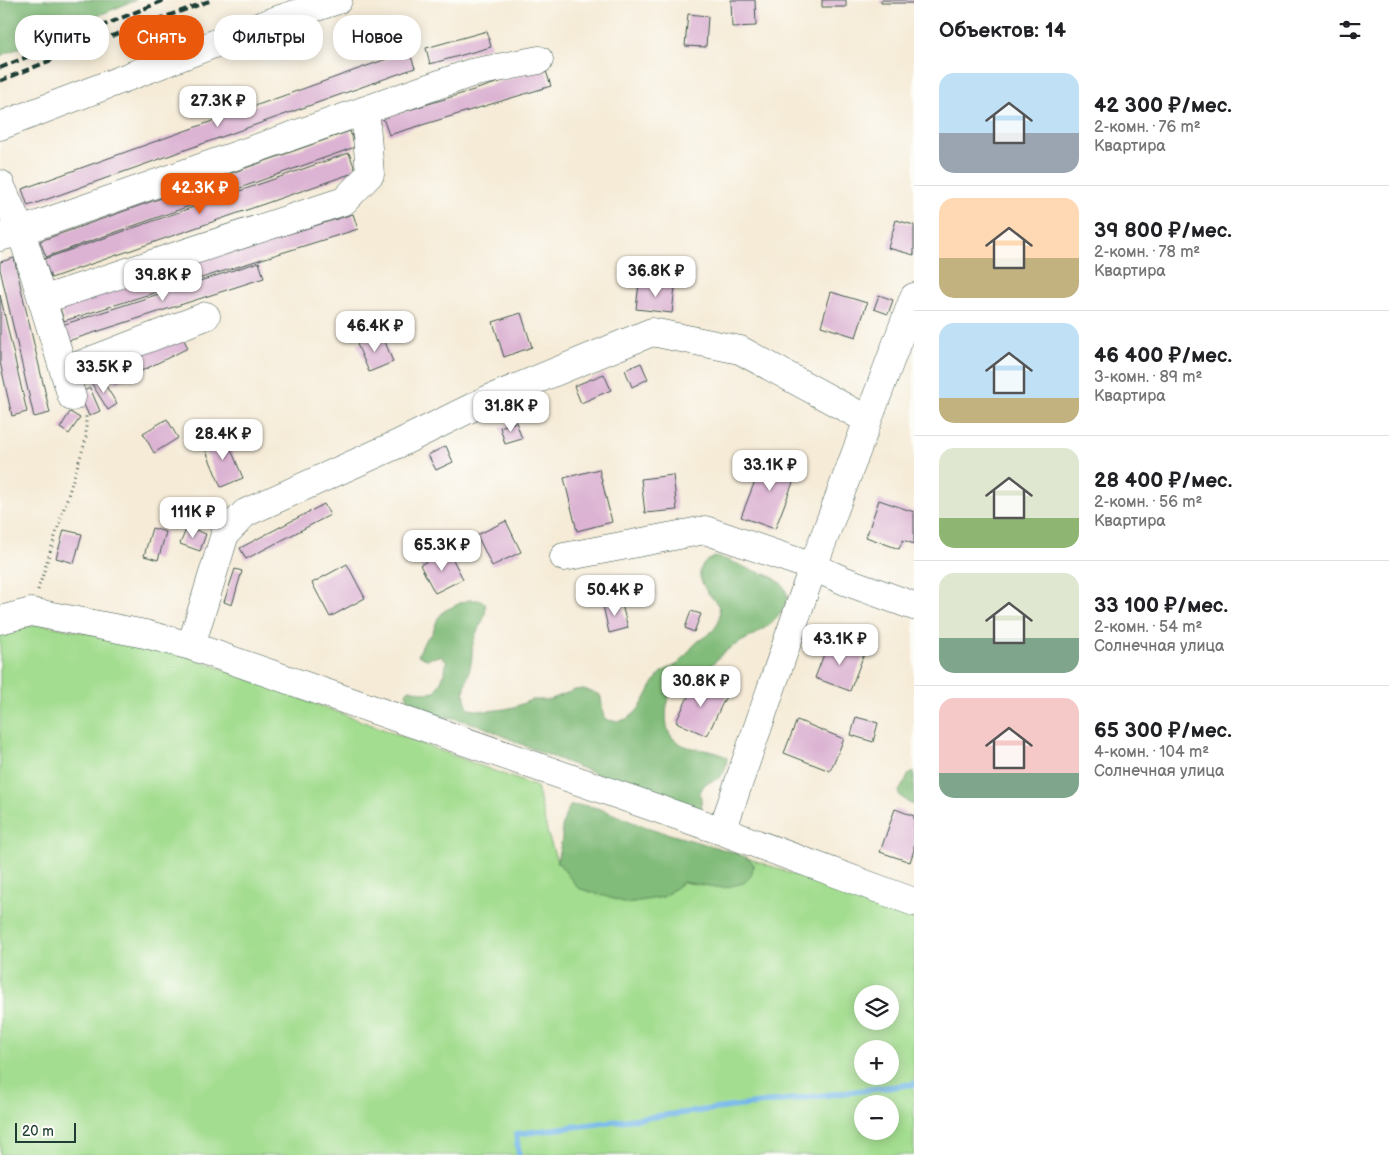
<!DOCTYPE html>
<html lang="ru">
<head>
<meta charset="utf-8">
<style>
	body { margin:0; font-family:"Balsamiq Sans",sans-serif; background:#f2f2f2; color:#202124; height:100vh; display:flex; flex-direction:column; font-size:19px; white-space:nowrap }
	* { box-sizing:border-box; margin:0 }
	p { font-size:16px; color:#757577 }
	.icon { flex:none; width:28px; height:28px; fill:none; stroke:currentColor; stroke-width:2; stroke-linecap:round; stroke-linejoin:round }
	.map { position:relative; flex:1; overflow:hidden }
	.details { display:flex; flex-direction:column; background:#fff; width:475px }
	.details>* { flex:none }
	.top-card { position:absolute; left:15px; top:15px; width:475px; height:45px; display:flex; gap:10px }
	.buttons { position:absolute; left:854px; top:985px; display:grid; gap:10px }
	.buttons a { display:grid; place-items:center; width:45px; height:45px; border-radius:50%; background:#fff; box-shadow:0 2px 12px #0003; font-size:25px }
	.scale { position:absolute; left:15px; bottom:12px; width:61px; box-sizing:border-box; padding-left:5px; border:2px solid #1f3d34; border-top:0; font-size:14px; line-height:18px; white-space:nowrap; color:#1f3d34; -webkit-text-stroke:4px #fdfcf7; paint-order:stroke }
	.price { position:absolute; translate:-50% -42px; padding:0 11px; border-radius:10px; background:#fff; color:#222; font-size:16px; line-height:32px; filter:drop-shadow(0 1px 2px #0008) }
	.price::after { content:''; position:absolute; left:50%; top:30px; width:15px; height:11px; margin-left:-8px; background:inherit; clip-path:polygon(0 0,100% 0,50% 100%) }
	.price.on { background:#ea580c; color:#fff }
	ul { padding:0; list-style:none }
	li { display:flex; align-items:center; gap:15px; height:125px; padding:0 25px }
	li+li { border-top:1px solid #e0e0e0 }
	li span { display:grid; place-items:center; flex:none; width:140px; height:100px; border-radius:15px; color:#555 }
	li>.icon { margin-inline-start:auto }
	span .icon { width:60px; height:60px; fill:#fffc; stroke-width:1 }
	li b { font-size:21px }
	h2 { display:flex; justify-content:space-between; align-items:center; height:60px; padding:0 25px; font-size:21px }
	.chip { padding:0 18px; border-radius:20px; background:#fff; box-shadow:0 2px 12px #0003; font-size:18px; line-height:45px }
	.chip.on { background:#ea580c; color:#fff }
	main { display:flex; flex:1; min-height:0 }
	.map>svg:first-child { display:block }
	.green { fill:#a3dd8f; stroke:#618d62; fill-rule:evenodd }
	.forest { fill:#82bc7a; stroke:#507c57 }
	.lines { fill:none; stroke-linecap:round; stroke-linejoin:round }
	.stream { stroke:#73b7e9; stroke-width:6 }
	.building { fill:#dcb3d3 }
	.minor-casing { stroke:#3f574c; stroke-width:29 }
	.path { stroke:#3f574c; stroke-width:3; stroke-dasharray:1 4; stroke-linecap:butt }
	.minor { stroke:#fff; stroke-width:28 }
	.rail { stroke:#1f3d34; stroke-width:4; stroke-dasharray:8 4; stroke-linecap:butt }
</style>
</head>
<body>
<main>
<div class="map">
<svg width="914" height="1155" viewBox="0 0 914 1155">
	<rect width="100%" height="100%" fill="#fdfcf7"/>
	<filter id="ink" filterUnits="userSpaceOnUse"><feTurbulence type="fractalNoise" baseFrequency=".02" numOctaves="2"/><feDisplacementMap in="SourceGraphic" scale="10" xChannelSelector="R" yChannelSelector="G"/><feConvolveMatrix kernelMatrix="1 2 1 2 8 2 1 2 1" color-interpolation-filters="sRGB"/></filter>
	<filter id="wash" filterUnits="userSpaceOnUse"><feTurbulence type="fractalNoise" baseFrequency=".0096" numOctaves="4" result="noise"/><feDisplacementMap in="SourceGraphic" scale="20" xChannelSelector="R" yChannelSelector="G"/><feGaussianBlur stdDeviation="1.12" result="paint"/><feColorMatrix in="noise" values="0 0 0 0 0 0 0 0 0 0 0 0 0 0 0 0 0 1.4 0 .05"/><feComposite in="paint" operator="in"/></filter>
	<g filter="url(#wash)">
		<rect width="100%" height="100%" fill="#f5ebd7"/>
		<!-- green -->
		<path class="green" d="M40,624L172,650L537,787L548,835L557,861L578,888L627,903L663,897L683,882L723,888L733,885L754,864L745,857L914,918V1155H0V632ZM862,994H890V1021H862ZM862,1049H890V1076H862ZM862,1104H890V1131H862Z"/>
		<!-- forest -->
		<path class="forest" d="M0,0H136L0,56Z
			M715,557C728,559 737,564 749,569C759,573 770,574 778,581C784,585 786,591 788,597C781,625 752,635 730,648C721,653 716,663 707,668C697,673 684,675 676,683C666,693 662,726 672,737C687,754 712,746 727,758C725,776 721,778 705,784L700,792L702,807L697,813L530,748L479,725L449,717H433L420,712L409,701L406,693L408,690L410,689L426,693L435,692C441,683 445,672 447,661L441,656L426,659L418,655L425,640L432,634L438,618L444,611L460,603L469,600H478L485,603C488,619 478,625 474,640C471,648 473,655 471,663C468,682 459,691 469,709L487,711L505,709L514,707L531,700H549L575,690L584,689L600,695C603,703 601,711 605,719C614,722 622,722 630,717C645,707 649,685 661,673C665,669 672,667 678,664C685,658 689,650 695,644C704,636 716,632 719,620C720,615 720,609 718,605C715,600 711,597 708,593C697,577 695,565 715,557Z
			M914,770V805C907,803 903,799 898,793L909,774Z
			M582,805C603,807 620,818 640,825C671,835 702,843 733,852L745,857L754,864L751,876L744,883L723,888L683,882L663,897L627,903L578,888L557,861L562,839V827L565,816L570,806Z"/>
		<g class="lines">
			<!-- stream -->
			<path class="stream" d="M519,1155L516,1134L914,1084"/>
		</g>
		<g id="blocks">
			<!-- building -->
			<path class="building" d="M731,0H755L756,26L732,27Z
				M822,0H846V7H822Z
				M881,0H914V3H881Z
				M688,14L708,16L706,47L685,46Z
				M487,31L491,47L430,64L426,48Z
				M409,51L415,68L28,206L22,189Z
				M545,68L551,86L389,135L383,118Z
				M350,131L355,147L46,257L40,241Z
				M349,153L356,172L51,278L44,259Z
				M353,214L358,229L64,321L59,305Z
				M896,220L914,225V255L888,248Z
				M14,258L50,413L34,417L0,269V262Z
				M259,262L264,278L68,341L62,325Z
				M639,283L675,287L672,313L636,309Z
				M831,292L867,303L856,337L821,326Z
				M0,295L27,412L12,416L0,362Z
				M879,295L893,300L888,314L874,309Z
				M521,313L532,347L504,357L493,322Z
				M181,334L188,348L115,384L108,370Z
				M382,334L393,362L369,372L357,344Z
				M641,363L648,379L632,387L625,370Z
				M604,374L611,390L581,403L574,386Z
				M101,378L117,404L108,410L92,384Z
				M90,388L100,411L89,416L79,393Z
				M70,412L80,418L69,434L60,428Z
				M167,419L178,438L154,453L143,433Z
				M516,422L522,439L505,444L500,427Z
				M225,435L243,478L221,487L203,444Z
				M446,446L453,462L436,470L428,455Z
				M765,455L799,467L775,529L741,517Z
				M599,469L612,522L577,531L564,478Z
				M673,475L677,510L645,513L641,479Z
				M879,500L914,512V544L903,540L899,549L866,537Z
				M324,504L330,515L246,559L240,548Z
				M506,521L521,552L492,566L477,535Z
				M187,527L206,534L200,551L180,544Z
				M152,528L166,532L158,560L144,556Z
				M64,530L82,534L74,563L56,558Z
				M448,550L463,579L435,593L420,565Z
				M347,564L365,598L330,617L312,583Z
				M235,569L242,571L232,605L224,602Z
				M621,601L628,628L609,633L603,605Z
				M691,611L701,614L694,632L685,628Z
				M829,641L864,654L850,691L815,678Z
				M696,680L727,694L707,736L676,722Z
				M856,717L878,723L873,742L851,735Z
				M797,720L844,739L830,771L784,753Z
				M895,809L914,816V850L910,862L880,852Z"/>
		</g>
	</g>
	<g filter="url(#ink)">
		<use href="#blocks" fill-opacity="0" stroke="#3f574c" stroke-width="1"/>
		<g class="lines">
			<!-- minor casing -->
			<g class="minor-casing">
				<path id="minor" d="M0,126L271,22L338,0
					M0,184L21,231L72,397
					M0,237L21,231L471,73L539,60
					M42,300L344,201L370,174L365,110
					M64,371L206,316
					M564,557L705,530L813,567L845,581L914,606
					M0,620L31,612L145,634L191,646L722,831L914,902
					M191,646L225,534L245,513L398,444L487,400L652,332L740,350L868,420
					M722,831L813,567L914,297"/>
			</g>
			<!-- path -->
			<path class="path" d="M38,590L86,439V416"/>
			<!-- minor -->
			<use href="#minor" class="minor"/>
			<!-- rail -->
			<path class="rail" d="M0,68L165,0
				M0,81L103,39L212,0"/>
		</g>
	</g>
</svg>
<div class="buttons">
<a><svg class="icon" aria-label="layers" viewBox="0 0 24 24"><path d="M12 4l9 5-9 5-9-5zM3 14l9 5 9-5"/></svg></a>
<a>+</a>
<a>−</a>
</div>
<div class="scale">20 m</div>
<b class="price" style="left:218px;top:128px">27.3K ₽</b>
<b class="price on" style="left:200px;top:215px">42.3K ₽</b>
<b class="price" style="left:656px;top:298px">36.8K ₽</b>
<b class="price" style="left:163px;top:302px">39.8K ₽</b>
<b class="price" style="left:375px;top:353px">46.4K ₽</b>
<b class="price" style="left:104px;top:394px">33.5K ₽</b>
<b class="price" style="left:511px;top:433px">31.8K ₽</b>
<b class="price" style="left:223px;top:461px">28.4K ₽</b>
<b class="price" style="left:770px;top:492px">33.1K ₽</b>
<b class="price" style="left:193px;top:539px">111K ₽</b>
<b class="price" style="left:442px;top:572px">65.3K ₽</b>
<b class="price" style="left:615px;top:617px">50.4K ₽</b>
<b class="price" style="left:840px;top:666px">43.1K ₽</b>
<b class="price" style="left:701px;top:708px">30.8K ₽</b>
<div class="top-card">
<a class="chip">Купить</a>
<a class="chip on">Снять</a>
<a class="chip">Фильтры</a>
<a class="chip">Новое</a>
</div>
</div>
<section class="details">
<h2>Объектов: 14<svg class="icon" aria-label="filters" viewBox="0 0 24 24"><path d="M4 7h16M4 17h16"/><circle cx="9" cy="7" r="2"/><circle cx="15" cy="17" r="2"/></svg></h2>
<ul>
<li><span style="background:linear-gradient(#bfe0f5 60%,#9aa5b1 0)"><svg class="icon" aria-label="home" viewBox="0 0 24 24"><path d="M3 11l9-7 9 7M6 9v11h12V9"/></svg></span><div><b>42 300 ₽/мес.</b><p>2-комн. · 76 m²</p><p>Квартира</p></div></li>
<li><span style="background:linear-gradient(#ffd9b3 60%,#c2b280 0)"><svg class="icon" aria-label="home" viewBox="0 0 24 24"><path d="M3 11l9-7 9 7M6 9v11h12V9"/></svg></span><div><b>39 800 ₽/мес.</b><p>2-комн. · 78 m²</p><p>Квартира</p></div></li>
<li><span style="background:linear-gradient(#bfe0f5 75%,#c2b280 0)"><svg class="icon" aria-label="home" viewBox="0 0 24 24"><path d="M3 11l9-7 9 7M6 9v11h12V9"/></svg></span><div><b>46 400 ₽/мес.</b><p>3-комн. · 89 m²</p><p>Квартира</p></div></li>
<li><span style="background:linear-gradient(#dfe7d0 70%,#8fb573 0)"><svg class="icon" aria-label="home" viewBox="0 0 24 24"><path d="M3 11l9-7 9 7M6 9v11h12V9"/></svg></span><div><b>28 400 ₽/мес.</b><p>2-комн. · 56 m²</p><p>Квартира</p></div></li>
<li><span style="background:linear-gradient(#dfe7d0 65%,#7fa58c 0)"><svg class="icon" aria-label="home" viewBox="0 0 24 24"><path d="M3 11l9-7 9 7M6 9v11h12V9"/></svg></span><div><b>33 100 ₽/мес.</b><p>2-комн. · 54 m²</p><p>Солнечная улица</p></div></li>
<li><span style="background:linear-gradient(#f6c9c9 75%,#7fa58c 0)"><svg class="icon" aria-label="home" viewBox="0 0 24 24"><path d="M3 11l9-7 9 7M6 9v11h12V9"/></svg></span><div><b>65 300 ₽/мес.</b><p>4-комн. · 104 m²</p><p>Солнечная улица</p></div></li>
</ul>
</section>
</main>
</body>
</html>
